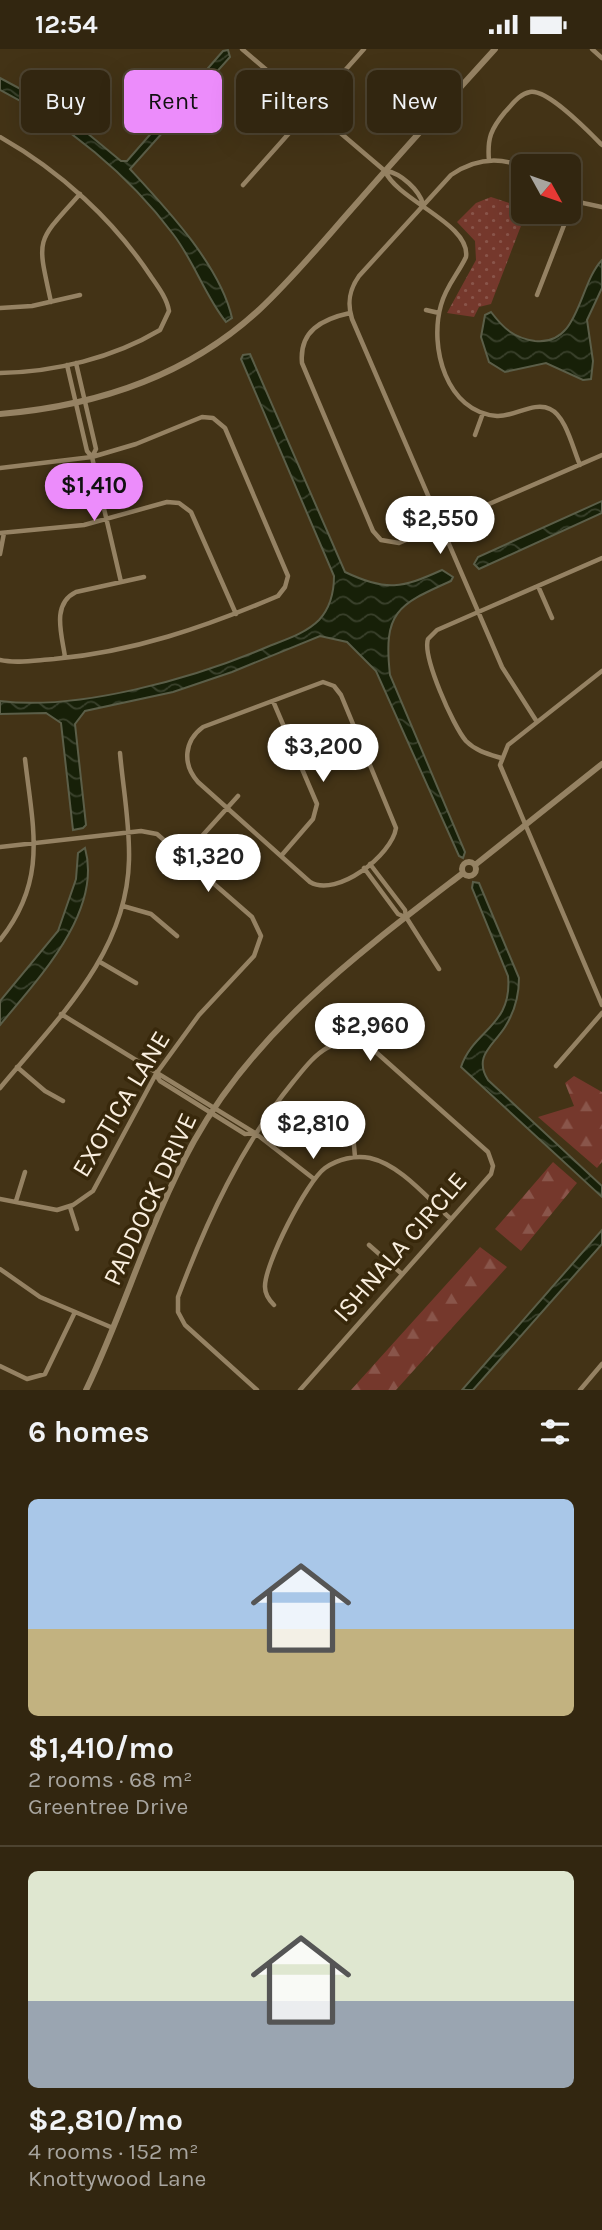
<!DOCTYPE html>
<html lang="en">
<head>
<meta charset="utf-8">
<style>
	body { margin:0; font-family:Karla,sans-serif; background:#3d321e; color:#f1f3f6; height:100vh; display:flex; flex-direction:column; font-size:26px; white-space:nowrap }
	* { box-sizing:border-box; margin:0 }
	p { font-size:23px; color:#a8a59f }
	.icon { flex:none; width:38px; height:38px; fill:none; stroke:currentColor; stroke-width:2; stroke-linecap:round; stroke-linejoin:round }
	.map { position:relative; height:1341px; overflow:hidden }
	.drawer { display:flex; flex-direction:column; background:#322610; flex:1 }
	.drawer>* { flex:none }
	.hud { position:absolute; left:21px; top:21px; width:560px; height:63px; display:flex; gap:14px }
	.needle { width:46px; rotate:130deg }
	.fabs { position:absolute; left:511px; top:105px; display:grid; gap:14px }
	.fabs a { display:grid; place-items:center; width:70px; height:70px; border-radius:10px; background:#322610; box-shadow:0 7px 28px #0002,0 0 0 2px #4d4330; font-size:35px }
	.price { position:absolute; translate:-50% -60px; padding:0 16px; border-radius:24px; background:#fff; color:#222; font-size:23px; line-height:46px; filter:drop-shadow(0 2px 4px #0008) }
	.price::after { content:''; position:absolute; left:50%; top:42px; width:21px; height:16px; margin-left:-10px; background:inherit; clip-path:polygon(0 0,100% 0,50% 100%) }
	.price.current { background:#ec8cfb; color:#111 }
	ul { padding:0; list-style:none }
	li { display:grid; align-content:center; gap:14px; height:371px; padding:0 28px }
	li+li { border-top:2px solid #4d4330 }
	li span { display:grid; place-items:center; height:217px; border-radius:10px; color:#555 }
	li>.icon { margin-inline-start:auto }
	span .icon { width:126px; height:126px; fill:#fffc; stroke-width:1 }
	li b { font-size:30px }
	h2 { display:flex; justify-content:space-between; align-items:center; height:84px; padding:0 28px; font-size:30px }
	.tag { padding:0 24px; border-radius:10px; background:#322610; box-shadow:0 7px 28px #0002,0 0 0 2px #4d4330; font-size:24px; line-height:63px }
	.tag.current { background:#ec8cfb; color:#111 }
	.status { display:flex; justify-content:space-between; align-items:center; height:49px; padding:0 35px; background:#322610; direction:ltr }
	.status svg { height:19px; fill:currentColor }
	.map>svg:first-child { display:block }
	.grass { fill:url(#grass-dots) }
	.forest { fill:url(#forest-firs) }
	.water { fill:url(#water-waves); stroke:#5b5e48; stroke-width:2 }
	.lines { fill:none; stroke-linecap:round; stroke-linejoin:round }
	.street { stroke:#958263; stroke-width:4.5 }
	.secondary { stroke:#958263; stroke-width:6 }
	.labels { text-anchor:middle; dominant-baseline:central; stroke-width:7; stroke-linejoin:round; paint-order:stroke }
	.street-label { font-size:26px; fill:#f9eede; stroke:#38280b }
</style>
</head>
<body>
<div class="status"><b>12:54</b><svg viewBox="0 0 49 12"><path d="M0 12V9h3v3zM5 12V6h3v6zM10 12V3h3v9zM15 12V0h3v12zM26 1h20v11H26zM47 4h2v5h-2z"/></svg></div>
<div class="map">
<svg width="602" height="1341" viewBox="0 0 602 1341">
	<defs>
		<pattern id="grass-dots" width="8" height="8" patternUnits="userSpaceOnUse" patternTransform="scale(1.75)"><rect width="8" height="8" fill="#75382c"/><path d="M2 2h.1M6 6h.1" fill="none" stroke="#89554a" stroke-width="1.8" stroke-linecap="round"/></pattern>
		<pattern id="forest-firs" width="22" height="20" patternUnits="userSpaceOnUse" patternTransform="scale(1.75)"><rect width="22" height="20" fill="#75382c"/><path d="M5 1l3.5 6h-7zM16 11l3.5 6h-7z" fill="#89554a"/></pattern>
		<pattern id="water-waves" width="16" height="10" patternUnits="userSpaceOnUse" patternTransform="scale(1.75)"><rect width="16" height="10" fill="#172008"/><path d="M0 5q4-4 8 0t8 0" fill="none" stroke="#3a412c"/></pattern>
	</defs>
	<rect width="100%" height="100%" fill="#433316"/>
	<!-- grass -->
	<path class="grass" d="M491,148L515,156L524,169L491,255L479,258L474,268L447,264L476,211L475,192L457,173L476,154Z"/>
	<!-- forest -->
	<path class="forest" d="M574,1027L602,1043V1113L597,1119L538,1068L574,1057L565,1034Z
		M553,1113L577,1134L521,1202L495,1180Z
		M480,1198L507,1218L396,1341H351Z"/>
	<!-- water -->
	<path class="water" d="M228,1L230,8L130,120C166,159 220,216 232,269L226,273C205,247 194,212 173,185C128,125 67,75 0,41V29L58,60L121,112H127L223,2Z
		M602,211V239L587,271L593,312L591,330L583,331L546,314L505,323L489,313L481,288L485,266L491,263C504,280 514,289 535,292C580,297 578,236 602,211Z
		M250,305L345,523C387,543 402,539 442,521L453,528L451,532C397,556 383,563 390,626L465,803L463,809L459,807L376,622L347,593L320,587L232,623L173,643L85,662L75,675L86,776L83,779L73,781L61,674L46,664L0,665V652C79,662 194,629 267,598C284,591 305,585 319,571C331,558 334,543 334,527L241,310L243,306Z
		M602,452V464L479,520L474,515L478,508Z
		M85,799C103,863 37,931 0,976V952L58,882L76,830L78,804Z
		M473,833L479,834L519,929C519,947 515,962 505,978C493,997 473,1007 488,1031L602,1137V1148L461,1018C473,981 513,977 508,927L472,839Z
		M602,1181V1195L473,1341H462Z"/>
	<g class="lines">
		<!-- street -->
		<path class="street" d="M242,0L385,122C398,152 471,175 466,208C458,225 446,237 441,256C429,298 446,363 497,367C514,368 534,352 550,360C566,367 573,400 580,416
			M592,0L602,9
			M0,88C60,122 114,171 152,229C159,239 167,250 169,262L160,281C113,309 55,323 0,324
			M489,112C487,89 491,80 505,63C512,56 519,45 530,43C548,40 589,83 602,96
			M523,118C498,107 473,111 451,126L359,227C349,241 347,254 352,270L502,618L537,673
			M386,122C401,124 419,141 423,155
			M243,136L364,0
			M569,151L602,158
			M537,246L573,153
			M51,253C37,188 35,195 80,145
			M0,259L32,257L80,246
			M426,261L439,264
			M350,264C322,270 299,282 302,314L373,482L381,491L399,494L602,406
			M67,316L87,402L92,408L96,400L76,314
			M475,386L483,364
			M92,408L121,533
			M0,419L92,408L136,395L202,368L213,369L225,379L288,527L285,538L278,547C205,578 133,603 54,610C37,611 17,615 0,611
			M0,484L84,476L167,453L179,454L191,463L236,565
			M0,505L4,484
			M538,537L552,569
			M65,608C62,586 51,555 76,543L144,528
			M602,622L508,696L500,716L602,956
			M323,633L334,637L341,646L396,779C392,806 337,849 310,833L198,733C182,715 184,692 203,678Z
			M273,652L317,755L313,770L281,807
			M501,709C488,705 476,702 466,692C453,677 422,607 428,590L437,581L602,509
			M0,798L141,782L157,785L252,868L261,887L254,907L199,966L156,1025L93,1142L73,1156L57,1161L0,1150
			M184,807L238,747
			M370,815L405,861L406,868L439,920
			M364,819L398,865L405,868
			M123,857L151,865L177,887
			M0,891C48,831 33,780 25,710
			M100,913L136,934
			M61,965L255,1084L314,1130
			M349,994L354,971
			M556,1017L602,964
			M17,1018L45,1042L63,1052
			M156,1026L160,1032L245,1085L255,1084
			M0,1039C56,971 127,905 129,811C130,775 123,739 120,704
			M353,1085L355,1108
			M16,1152L25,1123
			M70,1158L77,1180
			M369,1196L402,1225
			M0,1220L40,1248L113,1279
			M274,1256C269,1251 265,1245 265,1238C264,1216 307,1132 325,1119C338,1110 355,1106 370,1109C401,1116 428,1150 451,1170
			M0,1317L27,1330L45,1325L75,1263
			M257,1341L185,1276L178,1263V1248C207,1171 241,1097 293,1033C303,1021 314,1006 327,999C344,990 362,993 377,1004L488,1103L493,1117L491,1125L300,1341
			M580,1341L602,1315"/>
		<!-- secondary -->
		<path class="secondary" d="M0,365C96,357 188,327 260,260C295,227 325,190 357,154C402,102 449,51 495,0
			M462 820a7 7 0 1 1 14 0a7 7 0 1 1-14 0Z
			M475,816L602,715
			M86,1341C125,1260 150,1171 194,1092C258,978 360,903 463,824"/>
	</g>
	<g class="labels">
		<!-- street labels -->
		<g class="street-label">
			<text transform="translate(121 1055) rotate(-59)">EXOTICA LANE</text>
			<text transform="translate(150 1150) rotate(-65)">PADDOCK DRIVE</text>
			<text transform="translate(400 1198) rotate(-49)">ISHNALA CIRCLE</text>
		</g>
	</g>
</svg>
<div class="fabs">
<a><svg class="needle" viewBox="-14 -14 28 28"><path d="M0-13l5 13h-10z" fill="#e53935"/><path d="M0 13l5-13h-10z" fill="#a8a59f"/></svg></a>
</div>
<b class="price current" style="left:94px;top:474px">$1,410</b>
<b class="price" style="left:440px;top:507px">$2,550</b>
<b class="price" style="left:323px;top:735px">$3,200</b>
<b class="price" style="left:208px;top:845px">$1,320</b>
<b class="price" style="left:370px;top:1014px">$2,960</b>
<b class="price" style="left:313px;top:1112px">$2,810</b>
<div class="hud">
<a class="tag">Buy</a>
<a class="tag current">Rent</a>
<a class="tag">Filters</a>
<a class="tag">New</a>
</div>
</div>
<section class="drawer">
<h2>6 homes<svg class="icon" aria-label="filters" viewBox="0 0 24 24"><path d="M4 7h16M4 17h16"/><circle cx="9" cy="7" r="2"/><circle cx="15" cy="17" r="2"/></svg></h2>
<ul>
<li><span style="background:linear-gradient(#a9c7e8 60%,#c2b280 0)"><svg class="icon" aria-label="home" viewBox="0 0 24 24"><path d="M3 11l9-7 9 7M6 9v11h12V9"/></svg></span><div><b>$1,410/mo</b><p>2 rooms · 68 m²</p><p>Greentree Drive</p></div></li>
<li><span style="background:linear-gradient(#dfe7d0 60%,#9aa5b1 0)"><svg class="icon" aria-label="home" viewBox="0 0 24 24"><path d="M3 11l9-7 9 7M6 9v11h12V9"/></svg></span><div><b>$2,810/mo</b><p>4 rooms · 152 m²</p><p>Knottywood Lane</p></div></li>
</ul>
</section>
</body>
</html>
